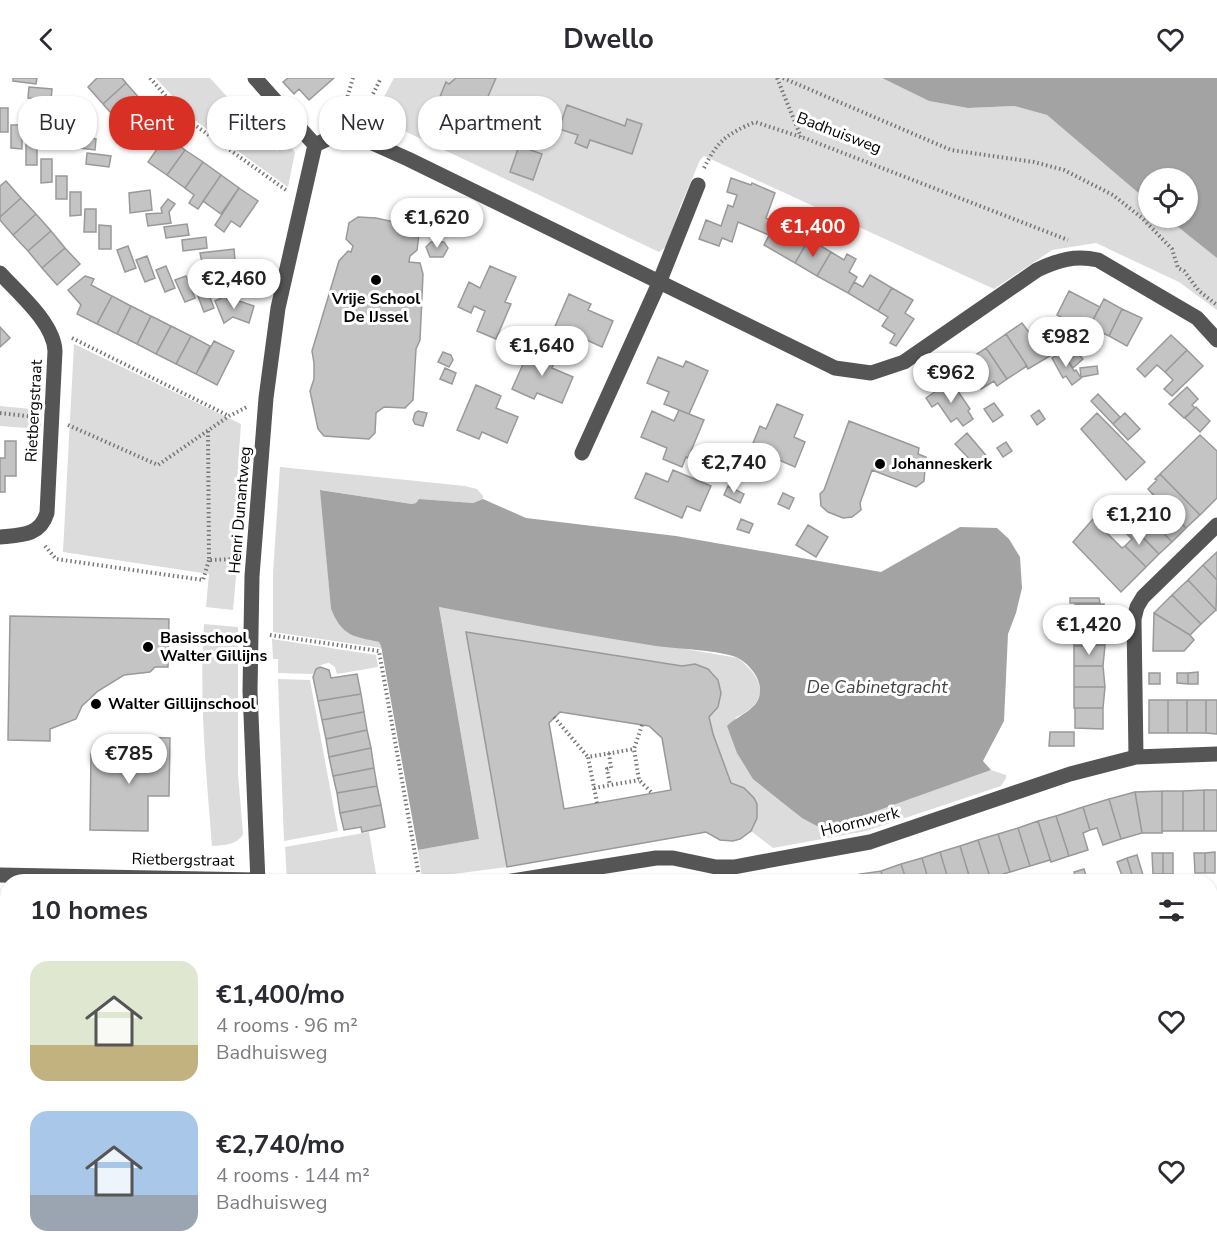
<!DOCTYPE html>
<html lang="en">
<head>
<meta charset="utf-8">
<style>
	body { margin:0; font-family:"Nunito Sans",sans-serif; background:#f2f2f3; color:#2b2b33; height:100vh; display:flex; flex-direction:column; font-size:22px; white-space:nowrap }
	* { box-sizing:border-box; margin:0 }
	p { font-size:20px; color:#7c7c81 }
	.icon { flex:none; width:33px; height:33px; fill:none; stroke:currentColor; stroke-width:2; stroke-linecap:round; stroke-linejoin:round }
	.map { position:relative; flex:1; overflow:hidden }
	.details { position:absolute; left:0px; top:796px; width:1218px; height:386px; display:flex; flex-direction:column; background:#fff; border-radius:24px 24px 0 0; box-shadow:0 2px 4px #0004 }
	.details>* { flex:none }
	.hud { position:absolute; left:18px; top:18px; width:600px; height:54px; display:flex; gap:12px }
	.tools { position:absolute; left:1138px; top:90px; display:grid; gap:12px }
	.tools a { display:grid; place-items:center; width:60px; height:60px; border-radius:50%; background:#fff; box-shadow:0 2px 4px #0004; font-size:30px }
	.price { position:absolute; translate:-50% -51px; padding:0 14px; border-radius:21px; background:#fff; color:#222; font-size:20px; line-height:39px; filter:drop-shadow(0 2px 3px #0008) }
	.price::after { content:''; position:absolute; left:50%; top:36px; width:18px; height:14px; margin-left:-9px; background:inherit; clip-path:polygon(0 0,100% 0,50% 100%) }
	.price.selected { background:#d93025; color:#fff }
	ul { padding:0; list-style:none }
	li { display:flex; align-items:center; gap:18px; height:150px; padding:0 30px }
	li span { display:grid; place-items:center; flex:none; width:168px; height:120px; border-radius:18px; color:#555 }
	li>.icon { margin-inline-start:auto }
	span .icon { width:72px; height:72px; fill:#fffc; stroke-width:1 }
	li b { font-size:26px }
	h2 { display:flex; justify-content:space-between; align-items:center; height:72px; padding:0 30px; font-size:26px }
	.tag { padding:0 21px; border-radius:24px; background:#fff; box-shadow:0 2px 4px #0004; font-size:21px; line-height:54px }
	.tag.selected { background:#d93025; color:#fff }
	header { display:flex; justify-content:space-between; align-items:center; height:78px; padding:0 30px; background:#fff; font-size:27px; font-weight:700 }
	.map>svg:first-child { display:block }
	.green { fill:#dcdcdc }
	.water { fill:#a3a3a3 }
	.building { fill:#c4c4c4; stroke:#999; stroke-width:1.5; fill-rule:evenodd }
	.lines { fill:none; stroke-linecap:round; stroke-linejoin:round }
	.path { stroke:#777; stroke-width:4; stroke-dasharray:1.5 3; stroke-linecap:butt }
	.minor { stroke:#555; stroke-width:15 }
	.poi-dot { fill:#000; stroke:#fff; stroke-width:2 }
	.labels { text-anchor:middle; dominant-baseline:central; stroke-width:6; stroke-linejoin:round; paint-order:stroke }
	.street-label { font-size:16px; fill:#000; stroke:#fff }
	.poi-label { font-size:16px; font-weight:bold; fill:#000; stroke:#fff; text-anchor:start }
	.water-label { font-size:18px; font-style:italic; fill:#444; stroke:#fff }
</style>
</head>
<body>
<header><svg class="icon" aria-label="back" viewBox="0 0 24 24"><path d="M15 5l-7 7 7 7"/></svg>Dwello<svg class="icon" aria-label="heart" viewBox="0 0 24 24"><path d="M12 20l-8-8c-3-5 5-10 8-4 3-6 11-1 8 4z"/></svg></header>
<div class="map">
<svg width="1217" height="1181" viewBox="0 0 1217 1181">
	<rect width="100%" height="100%" fill="#fff"/>
	<!-- green -->
	<path class="green" d="M156,0H210L277,73L287,65L295,74L288,109L193,41Z
		M394,0H882L929,23L968,30L1014,28L1047,37L1149,124V140H1167L1213,175L1217,180V232L1179,204L1096,165L1052,172L994,211L704,78L700,82L680,129L667,168L659,174L377,40L379,28Z
		M74,266L241,346L238,388L245,402L233,532L206,529L209,496L63,474Z
		M0,328L42,332L41,351L0,348Z
		M280,389L465,408L477,411L483,418V421L473,425L419,421L416,425L412,426L321,412L331,531L334,537L370,562L379,564L382,570L273,554V496Z
		M439,529L738,580C765,602 771,623 735,640L832,749L991,692L1006,697V700L1001,708L866,753L773,770L751,753C765,732 754,710 731,705L713,656L709,639C733,616 716,579 682,588L466,554L507,789L422,800L418,772L479,761Z
		M204,546L238,549V696L243,756C237,767 225,767 212,768C206,694 199,620 204,546Z
		M272,561L376,577L378,589L337,596L335,589L329,585C320,586 317,589 313,596L278,595V581H273Z
		M278,601L310,602L338,753L284,763Z
		M369,754L377,802L363,804H287L285,769Z
		M0,1060H7L8,1148L0,1149Z
		M80,1174L181,1175L141,1181H50Z"/>
	<!-- water -->
	<path class="water" d="M882,0H1217V180L1167,140H1188V100H1149V124L1047,37L1014,28L968,30L929,23Z
		M320,412L412,426L416,425L419,421L473,425L483,421L526,440L676,458L881,494L960,449L997,450L1009,461L1020,479L1022,510L1016,535L1008,556L1004,643L983,683L991,692L832,749L817,748L802,740L753,701L737,675L727,648C738,637 760,631 760,613C761,600 749,586 738,580C721,572 677,571 656,568C584,557 511,543 439,529L479,761L418,772L381,568L379,564C353,558 343,559 331,531Z
		M586,1174H853V1181H549Z"/>
	<!-- building -->
	<path class="building" d="M13,0H37L36,6L13,3Z
		M97,0H122L126,5L103,26L88,9Z
		M288,0H334L309,22L299,11L294,16L283,4Z
		M456,0H496L486,23L504,31L488,70L430,43L446,4L449,6Z
		M126,5L141,22L118,43L103,26Z
		M29,9L52,11L51,22L28,20Z
		M141,22L156,39L132,60L118,43Z
		M43,25L67,28L66,39L42,36Z
		M567,27L625,48L627,41L642,46L632,76L590,62L587,70L575,65L578,57L559,51Z
		M0,30H8V54H0Z
		M58,42L82,45L80,56L57,53Z
		M11,47H22V71L11,70Z
		M73,58L96,61L95,72L71,69Z
		M166,58L185,72L167,97L148,84Z
		M26,64H37V87H26Z
		M519,68L542,76L533,102L510,94Z
		M185,72L203,84L185,110L167,97Z
		M87,75L111,78L109,89L86,86Z
		M41,81H52V104L41,105Z
		M203,84L221,97L198,131L189,125L194,117L185,110Z
		M221,97L239,110L221,136L203,123Z
		M56,98H67V121H56Z
		M731,100L751,107L752,105L775,115L766,140L776,146L764,167L769,157L738,144L732,164L722,160L719,168L699,161L706,142L721,148L728,127L733,129L737,117L727,114Z
		M6,103L21,120L0,139V108Z
		M239,110L258,123L240,149L231,143L224,154L215,147Z
		M150,112L152,132L130,135L129,115Z
		M70,114H81V137L70,138Z
		M21,120L36,136L13,157L0,142V139Z
		M168,121L175,126L169,134L171,145L148,148L146,136L162,135L161,130Z
		M85,131H96V154H84Z
		M36,136L51,153L28,173L13,157Z
		M358,139L376,140L412,148L419,156L417,172L410,178L409,184L420,185L423,196L420,262L416,271L413,322L405,330L384,329L376,335L375,355L369,361L324,358L318,351L310,313L314,301V285L312,273L339,183L348,173L351,174L353,168L346,161L349,145Z
		M187,146L189,157L166,160L164,149Z
		M776,146L784,151L786,148L809,161L795,185L764,167Z
		M99,147L111,148V171H99Z
		M51,153L65,170L42,190L28,173Z
		M206,159L207,170L183,173L182,162Z
		M809,161L831,174L817,198L795,185Z
		M431,164H444L448,170L443,179H430L426,169Z
		M128,168L136,190L125,194L117,172Z
		M65,170L80,186L57,207L42,190Z
		M234,171L235,182L202,185L200,175Z
		M831,174L844,182L847,176L856,181L849,194L857,199L848,215L817,198Z
		M147,178L155,200L145,204L136,182Z
		M246,185L247,196L226,197L225,186Z
		M166,188L175,210L165,214L156,192Z
		M490,188L516,199L505,224L511,226L496,261L477,253L485,233L474,228L471,235L458,229L469,204L480,210Z
		M870,197L892,210L878,233L848,215L854,204L863,209Z
		M85,198L94,201L91,207L112,218L97,246L77,236L81,227L68,212Z
		M186,198L195,220L185,224L175,202Z
		M206,209L214,230L204,234L196,213Z
		M892,210L913,222L905,235L914,241L896,268L890,265L895,256L882,248L888,239L878,233Z
		M1069,213L1100,229L1087,253L1057,237Z
		M569,216L591,226L588,232L613,243L602,269L580,259L575,271L550,260Z
		M112,218L131,228L117,256L97,246Z
		M226,218L227,221L230,220L254,228L249,245L233,239L224,245L215,223Z
		M1104,221L1122,231L1109,258L1090,249L1087,253Z
		M131,228L151,238L137,266L117,256Z
		M1122,231L1142,240L1127,268L1109,258Z
		M151,238L171,248L156,276L137,266Z
		M1022,245L1031,257L1036,254L1050,278L1028,291L1026,288H1027L1006,256Z
		M171,248L191,258L176,286L156,276Z
		M0,249L10,260L0,269Z
		M1006,256L1027,288L1007,301L986,270Z
		M1171,257L1187,272L1165,294L1157,287L1145,299L1137,291Z
		M191,258L210,268L196,296L176,286Z
		M214,263L234,273L217,307L196,296Z
		M531,268L557,278L552,290L573,299L562,325L537,315L534,321L512,311Z
		M986,270L1007,301L997,308L994,303L981,311L963,285Z
		M1187,272L1203,288L1172,318L1164,311L1173,302L1165,294Z
		M443,274L451,277L453,282L449,289L438,284Z
		M1063,274L1074,293L1076,292L1081,300L1072,307L1066,298L1063,300L1052,280Z
		M1077,275L1083,281L1073,290L1068,283Z
		M658,279L683,289L686,283L708,293L689,336L664,326L669,314L647,305Z
		M1097,288L1098,296L1081,299L1080,290Z
		M445,290L456,295L452,306L440,301Z
		M951,303L970,331L968,333L973,341L963,348L957,340L951,344L938,325L932,329L926,320Z
		M476,307L501,318L496,330L518,339L507,365L482,354L479,361L457,352Z
		M1187,309L1198,321L1192,327L1195,330L1184,340L1169,326Z
		M1098,316L1120,339L1113,346L1091,323Z
		M994,325L1003,337L993,344L984,331Z
		M777,326L803,337L794,359L805,364L795,389L751,370L760,348L766,351Z
		M1196,329L1210,343L1200,354L1185,340Z
		M679,332L704,342L688,380L686,379L682,389L663,381L667,370L641,359L652,333L674,343Z
		M1039,332L1045,341L1037,347L1031,338Z
		M418,333L427,335L423,348L415,346L413,342L415,335Z
		M1097,335L1145,384L1126,402L1081,351Z
		M1125,335L1140,351L1128,362L1113,346Z
		M849,343L919,370L918,376L926,379L924,403L916,409L872,392L860,425L861,432L852,439L843,440L828,434L821,428L820,416L824,412Z
		M967,355L989,381L978,390L955,366Z
		M1200,357L1217,373V420L1200,437L1160,396Z
		M5,363H16V398H5V414H0V380H5Z
		M1006,364L1012,373L1003,379L997,370Z
		M673,392L711,408L700,433L687,428L682,440L635,420L646,395L668,404Z
		M1160,396L1200,437L1186,450L1148,411L1157,402L1155,401Z
		M728,408L744,416L740,425L724,417Z
		M1148,411L1186,450L1172,464L1150,441L1163,428Z
		M783,415L794,420L789,431L778,426Z
		M741,441L753,446L749,455L737,451Z
		M1093,441L1122,470L1125,468L1146,489L1121,514L1073,464Z
		M1150,441L1172,464L1159,476L1137,453Z
		M1126,443L1159,476L1146,489L1125,468L1132,461L1120,449Z
		M808,447L828,459L816,479L796,467Z
		M1217,474V502L1203,487Z
		M1203,487L1217,502L1216,532L1188,502Z
		M1188,502L1216,532L1201,546L1172,517Z
		M1172,517L1201,546L1190,557L1154,535Z
		M1070,520H1099L1100,525H1070Z
		M1075,526H1104V547H1075Z
		M1154,535L1190,557L1194,562L1184,573H1153Z
		M10,538L169,541L168,589H155L150,594L124,597L98,613L82,628L76,641L50,651V663L8,662Z
		M1074,547H1104L1105,567L1074,568Z
		M466,554L682,588L695,586L708,591L718,602L721,615L718,629L709,639L713,656L731,705L744,710L754,720L757,726V740L751,753L740,761L733,763L720,762L706,754L507,789ZM560,634L649,648L662,660L671,712L564,731L549,645Z
		M1105,567L1103,588H1074V568Z
		M1074,588H1103L1105,609H1074Z
		M320,589L329,592L331,600L357,596L361,616L318,623L313,599L316,591Z
		M1198,594V606H1188V595Z
		M1149,595H1160V606H1149Z
		M1177,595H1188V606L1177,605Z
		M1074,609H1105L1103,630H1074Z
		M361,616L364,634L322,642L318,623Z
		M1149,622H1168V655H1149Z
		M1168,622H1187V655H1168Z
		M1187,622H1206V655H1187Z
		M1206,622H1217V656L1206,655Z
		M1075,630H1103V651L1075,650Z
		M364,634L367,652L326,661L322,642Z
		M367,652L371,670L329,679L326,661Z
		M1050,654H1074V668H1049Z
		M134,659L170,660L169,718H148V753L90,752L91,676L134,677Z
		M371,670L374,690L333,698L329,679Z
		M374,690L377,708L337,715L333,698Z
		M377,708L381,727L340,735L337,715Z
		M1204,712V753H1183V713Z
		M1204,712H1217V753H1204Z
		M1162,713H1183V753H1163L1162,755Z
		M1162,713V755H1142L1135,714Z
		M1135,714L1142,755L1121,761L1109,721Z
		M1109,721L1121,761L1103,767L1097,750L1090,752L1083,729Z
		M381,727L385,749L362,754L361,749L344,752L340,735Z
		M1083,729L1090,752L1083,755L1088,772L1069,778L1056,738Z
		M1056,738L1069,778L1051,784L1038,743Z
		M1038,743L1051,784L1050,782L1030,788L1018,750Z
		M1018,750L1030,788L1010,794L998,756Z
		M998,756L1010,794L991,800V802L978,762Z
		M978,762L991,802L985,804H971L960,768Z
		M960,768L971,804H949L940,774Z
		M940,774L949,804H929L922,780Z
		M1215,774V795H1205V775Z
		M1152,775H1163V796H1153Z
		M1163,775H1173V796H1163Z
		M1194,775H1205V795H1195Z
		M1137,777L1143,797L1133,800L1127,780Z
		M922,780L929,804H907L901,786Z
		M1127,780L1133,800L1124,803L1117,784Z
		M901,786L907,804H884L881,793Z
		M1084,791L1088,804H1077L1074,794Z
		M881,793L884,804H862L860,796Z
		M860,796L862,804H840L839,800Z
		M0,844H8V1005L0,1004Z
		M1210,863H1217L1213,904H1210Z
		M1210,949L1217,950V970L1213,998H1210Z
		M1210,998H1217V1063L1210,1061Z
		M987,1174H1031L1017,1181H990Z
		M1090,1174H1182L1185,1181H1093Z"/>
	<g class="lines">
		<!-- path -->
		<path class="path" d="M150,0L185,40L286,112
			M777,0L801,59
			M783,0L951,72L1034,84L1064,92L1113,117L1142,140L1172,171L1178,190L1184,193L1199,213L1217,227
			M341,40L353,0
			M361,40L381,0
			M704,90C718,62 727,56 755,44L807,61L1068,162
			M72,260L229,338
			M0,335L35,339
			M68,347L158,387L229,338L247,329
			M208,353L209,482L237,481
			M45,468L56,481L203,502L209,482
			M270,557L379,573L420,804
			M554,639L588,679
			M642,647L634,671L639,702L652,715
			M609,675L611,690L607,691L610,707
			M594,710L639,702
			M597,725L588,679L634,671
			M0,1059H8
			M0,1162L8,1160
			M239,1174L240,1181
			M509,1174L510,1181
			M357,1181L371,1180L387,1174"/>
		<!-- minor -->
		<path class="minor" d="M255,0L315,67
			M315,67L336,57L352,56L408,81L835,290L871,295L904,284L1037,192C1058,182 1075,177 1098,182L1197,240L1217,262
			M0,195C18,215 54,245 55,273L47,435C40,458 21,457 0,459
			M582,375L659,205L698,107
			M1136,679L1134,541L1137,529L1143,519L1217,447
			M0,797L257,802
			M258,804L250,613L252,498L266,320L278,230L315,67
			M506,804L656,780H673L716,789H734L766,783L870,764L1070,696L1136,679L1217,676
			M1210,938L1217,939
			M1210,1094L1217,1096
			M289,1174L290,1181
			M25,1181L50,1174
			M179,1181L216,1174"/>
	</g>
	<!-- markers -->
	<g class="poi-dot">
		<circle cx="376" cy="202" r="6"/>
		<circle cx="880" cy="386" r="6"/>
		<circle cx="148" cy="569" r="6"/>
		<circle cx="96" cy="626" r="6"/>
	</g>
	<g class="labels">
		<!-- street labels -->
		<g class="street-label">
			<text transform="translate(839 55) rotate(21)">Badhuisweg</text>
			<text transform="translate(34 333) rotate(-87)">Rietbergstraat</text>
			<text transform="translate(240 432) rotate(-85)">Henri Dunantweg</text>
			<text transform="translate(860 744) rotate(-14)">Hoornwerk</text>
			<text transform="translate(183 782) rotate(1)">Rietbergstraat</text>
		</g>
		<!-- poi labels -->
		<g class="poi-label">
			<text x="376" y="221" text-anchor="middle">Vrije School<tspan x="376" dy="18">De IJssel</tspan></text>
			<text x="892" y="386">Johanneskerk</text>
			<text x="160" y="560">Basisschool<tspan x="160" dy="18">Walter Gillijns</tspan></text>
			<text x="108" y="626">Walter Gillijnschool</text>
		</g>
		<!-- water labels -->
		<g class="water-label">
			<text x="877" y="609">De Cabinetgracht</text>
		</g>
	</g>
</svg>
<div class="tools">
<a><svg class="icon" aria-label="locate" viewBox="0 0 24 24"><circle cx="12" cy="12" r="6"/><path d="M12 2v4M12 18v4M2 12h4M18 12h4"/></svg></a>
</div>
<b class="price" style="left:437px;top:171px">€1,620</b>
<b class="price selected" style="left:813px;top:180px">€1,400</b>
<b class="price" style="left:234px;top:232px">€2,460</b>
<b class="price" style="left:1066px;top:290px">€982</b>
<b class="price" style="left:542px;top:299px">€1,640</b>
<b class="price" style="left:951px;top:326px">€962</b>
<b class="price" style="left:734px;top:416px">€2,740</b>
<b class="price" style="left:1139px;top:468px">€1,210</b>
<b class="price" style="left:1089px;top:578px">€1,420</b>
<b class="price" style="left:129px;top:707px">€785</b>
<div class="hud">
<a class="tag">Buy</a>
<a class="tag selected">Rent</a>
<a class="tag">Filters</a>
<a class="tag">New</a>
<a class="tag">Apartment</a>
</div>
<section class="details">
<h2>10 homes<svg class="icon" aria-label="filters" viewBox="0 0 24 24"><path d="M4 7h16M4 17h16"/><circle cx="9" cy="7" r="2"/><circle cx="15" cy="17" r="2"/></svg></h2>
<ul>
<li><span style="background:linear-gradient(#dfe7d0 70%,#c2b280 0)"><svg class="icon" aria-label="home" viewBox="0 0 24 24"><path d="M3 11l9-7 9 7M6 9v11h12V9"/></svg></span><div><b>€1,400/mo</b><p>4 rooms · 96 m²</p><p>Badhuisweg</p></div><svg class="icon" aria-label="heart" viewBox="0 0 24 24"><path d="M12 20l-8-8c-3-5 5-10 8-4 3-6 11-1 8 4z"/></svg></li>
<li><span style="background:linear-gradient(#a9c7e8 70%,#9aa5b1 0)"><svg class="icon" aria-label="home" viewBox="0 0 24 24"><path d="M3 11l9-7 9 7M6 9v11h12V9"/></svg></span><div><b>€2,740/mo</b><p>4 rooms · 144 m²</p><p>Badhuisweg</p></div><svg class="icon" aria-label="heart" viewBox="0 0 24 24"><path d="M12 20l-8-8c-3-5 5-10 8-4 3-6 11-1 8 4z"/></svg></li>
</ul>
</section>
</div>
</body>
</html>
